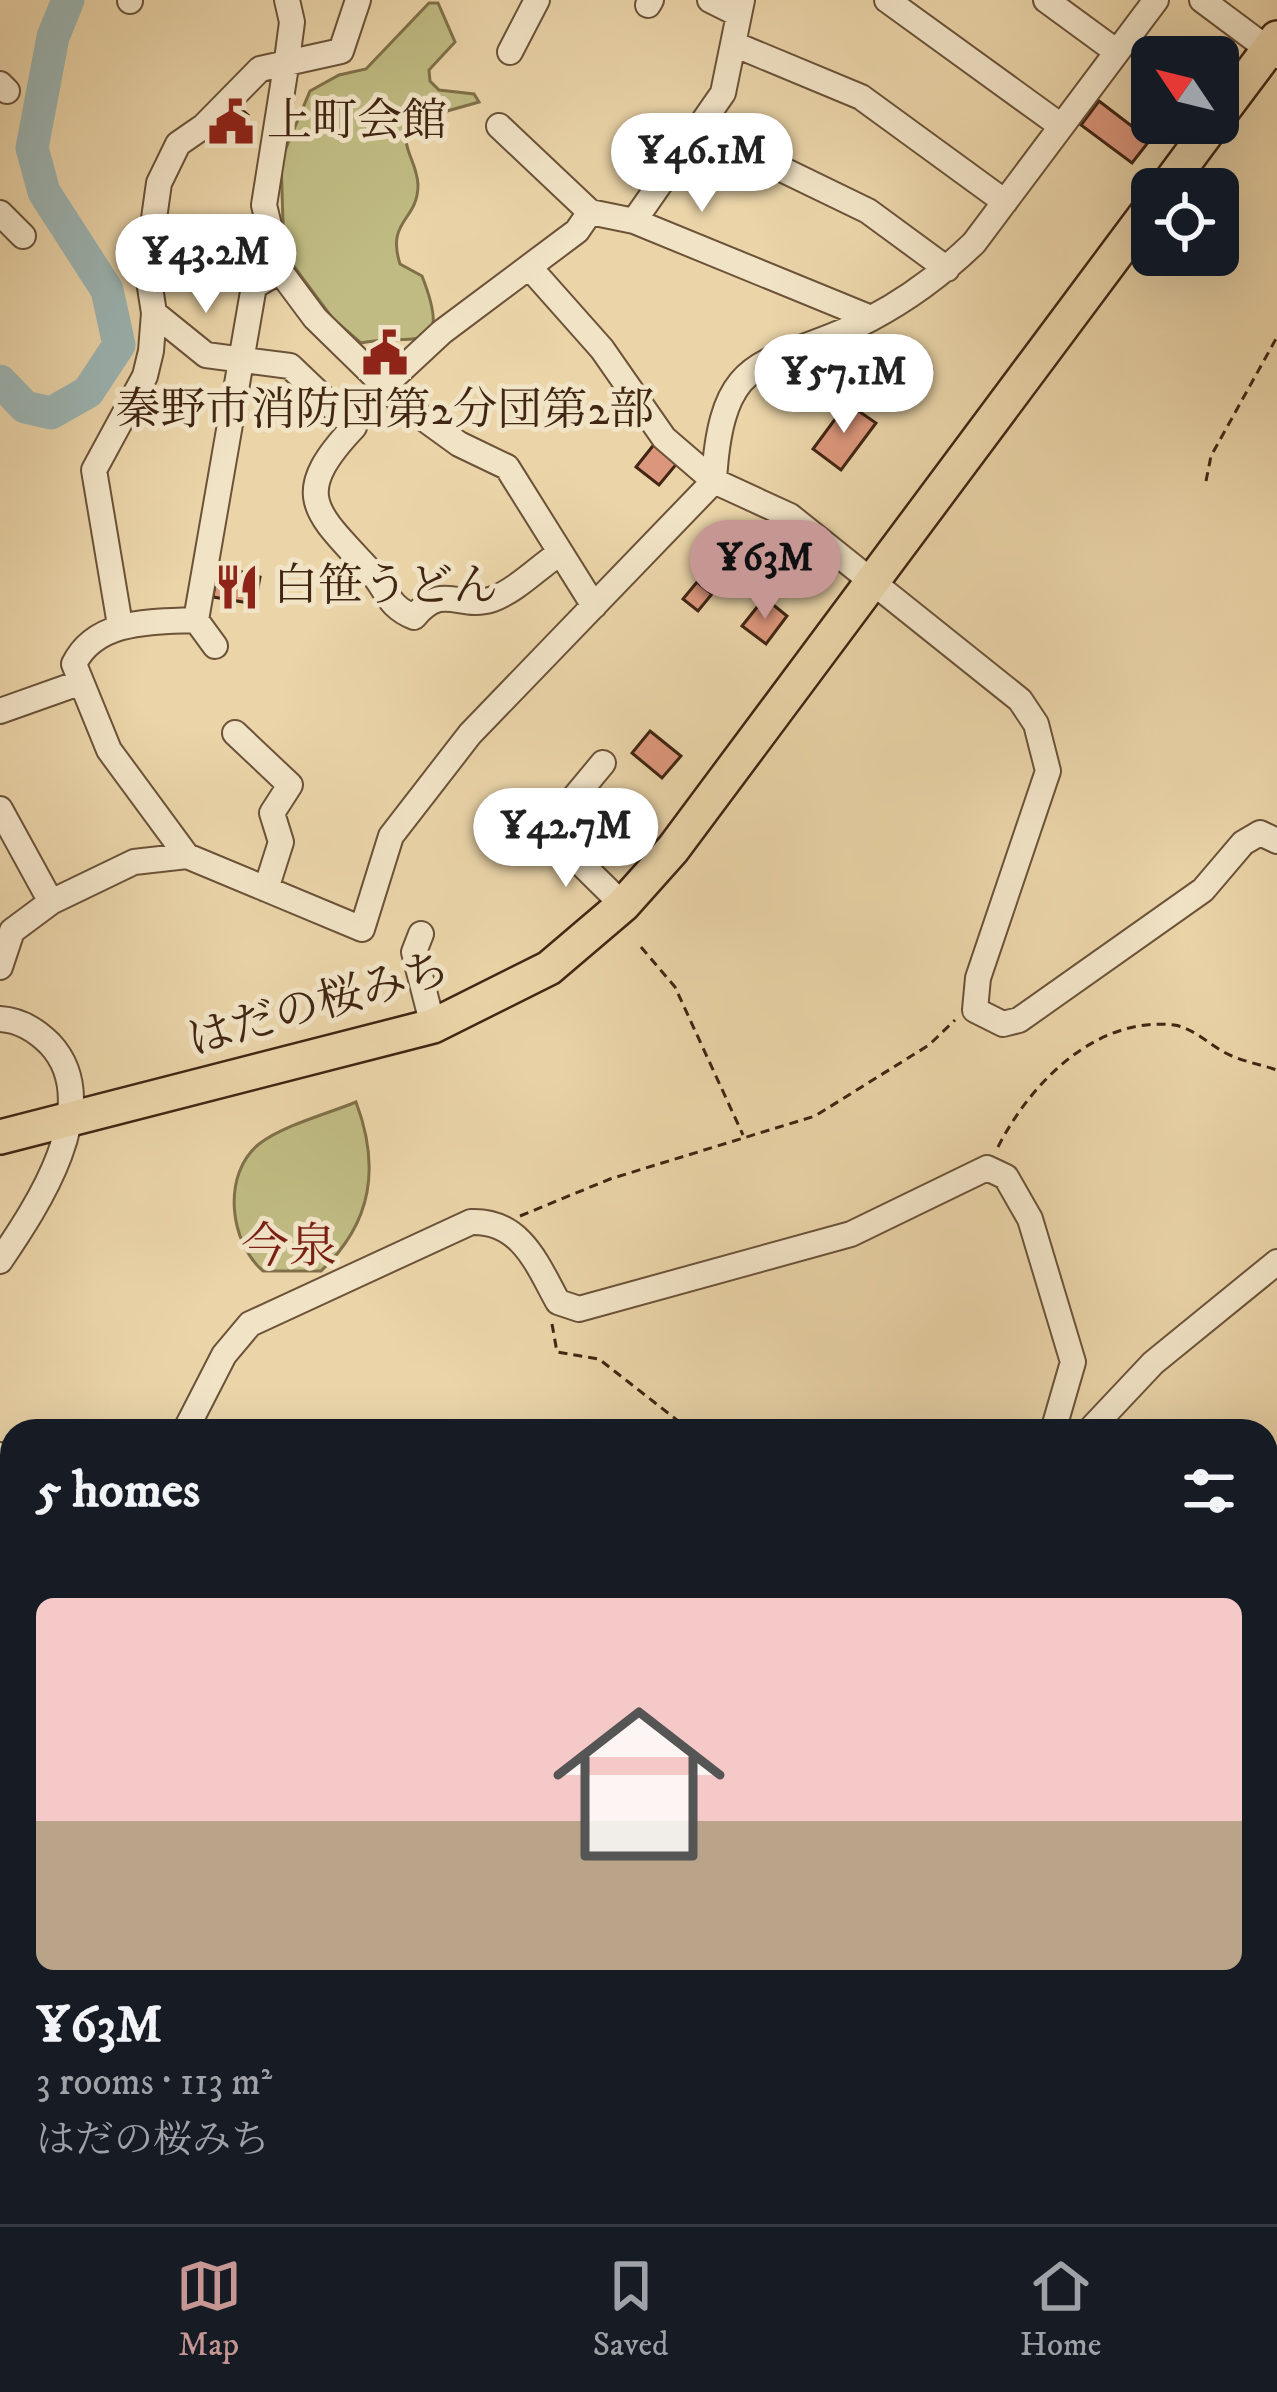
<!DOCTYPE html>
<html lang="en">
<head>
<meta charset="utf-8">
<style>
	body { margin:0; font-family:"IM FELL DW Pica","Noto Serif JP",serif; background:#20242c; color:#f1f3f6; height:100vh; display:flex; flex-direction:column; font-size:45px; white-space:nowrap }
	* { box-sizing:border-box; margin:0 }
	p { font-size:39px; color:#9ea1a6 }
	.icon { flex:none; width:66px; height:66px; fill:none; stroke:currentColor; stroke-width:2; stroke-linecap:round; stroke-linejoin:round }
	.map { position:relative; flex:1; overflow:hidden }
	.side { position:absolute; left:0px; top:1419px; width:1278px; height:807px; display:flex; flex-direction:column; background:#171b24; border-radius:36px 36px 0 0; box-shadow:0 12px 48px #0002 }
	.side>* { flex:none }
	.needle { width:78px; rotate:305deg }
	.controls { position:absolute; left:1131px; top:36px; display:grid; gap:24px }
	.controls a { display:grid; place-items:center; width:108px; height:108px; border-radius:18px; background:#171b24; box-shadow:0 12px 48px #0002; font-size:60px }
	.price { position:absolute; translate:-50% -102px; padding:0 27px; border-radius:42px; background:#fff; color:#222; font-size:39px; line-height:78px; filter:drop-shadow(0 3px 6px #0008) }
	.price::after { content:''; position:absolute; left:50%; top:72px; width:36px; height:27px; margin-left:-18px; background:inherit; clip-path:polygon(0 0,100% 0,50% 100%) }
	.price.on { background:#c59692; color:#111 }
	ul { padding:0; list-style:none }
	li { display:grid; align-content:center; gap:24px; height:636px; padding:0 36px }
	li span { display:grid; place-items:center; height:372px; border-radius:18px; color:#555 }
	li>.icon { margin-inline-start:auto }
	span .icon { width:216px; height:216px; fill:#fffc; stroke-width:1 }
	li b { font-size:51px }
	h2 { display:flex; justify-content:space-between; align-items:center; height:144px; padding:0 36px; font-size:51px }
	.menu { display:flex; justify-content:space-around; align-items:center; height:168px; border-top:3px solid #363941; background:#171b24; font-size:33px; color:#9ea1a6 }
	.menu a { display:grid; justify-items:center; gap:6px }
	.menu .on { color:#c59692 }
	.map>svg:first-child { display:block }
	.green { fill:#bfbb82; stroke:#80704a; stroke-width:3 }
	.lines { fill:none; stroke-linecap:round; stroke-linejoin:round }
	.stream { stroke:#787c73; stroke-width:6 }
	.river { stroke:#9cb5b3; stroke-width:33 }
	.building { fill:#dc967b; stroke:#412613; stroke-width:3 }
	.minor-casing { stroke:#6b5238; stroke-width:28 }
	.major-casing { stroke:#412613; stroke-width:38 }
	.path { stroke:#412613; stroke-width:3; stroke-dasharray:9 6; stroke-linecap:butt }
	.minor { stroke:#f1e3c6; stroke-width:24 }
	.major { stroke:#ead4a8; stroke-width:33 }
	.labels { text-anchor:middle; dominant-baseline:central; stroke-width:10; stroke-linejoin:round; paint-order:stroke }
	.poi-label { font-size:45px; fill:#412613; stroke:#f1e3c6; text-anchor:start }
	.street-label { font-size:45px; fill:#412613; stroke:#f1e3c6 }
	.neighbourhood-label { font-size:48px; fill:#7a1f14; stroke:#f1e3c6 }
</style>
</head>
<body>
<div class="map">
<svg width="1277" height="2224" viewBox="0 0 1277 2224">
	<rect width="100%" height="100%" fill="#ead4a8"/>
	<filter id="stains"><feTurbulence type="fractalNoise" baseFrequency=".00167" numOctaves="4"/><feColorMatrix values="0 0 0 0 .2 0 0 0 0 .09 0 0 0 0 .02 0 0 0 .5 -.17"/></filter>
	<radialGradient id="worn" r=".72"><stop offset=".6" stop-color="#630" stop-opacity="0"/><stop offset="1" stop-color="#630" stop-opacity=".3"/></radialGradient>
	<!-- green -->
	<path class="green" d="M429,3H438L455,42L429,70L430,81L439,90L474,94L479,102L408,122C400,150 417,160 418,185C418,221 386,220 400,264L422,276C455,360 411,332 361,343L333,319L284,253L281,160L310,91L339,75L366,69Z
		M356,1102C380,1166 373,1222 321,1271H263C230,1243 221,1175 259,1144C284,1125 327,1114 356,1102Z
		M3,1493L12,1494V1787L0,1782Z
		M1266,1607L1277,1617V2128L1266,2141Z
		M0,1952L12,1958V2100L0,2112Z
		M744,2214H1220L1216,2224H747Z"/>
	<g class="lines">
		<!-- stream -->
		<path class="stream" d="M1266,1948L1277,1945"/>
		<!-- river -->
		<path class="river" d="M0,381L25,407L51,413L88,392L119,345L107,290L44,192L32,148L53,37L68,0"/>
	</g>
	<!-- building -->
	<path class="building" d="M1099,101L1150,140L1132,163L1081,125Z
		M236,104L248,115L225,141L213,130Z
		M847,403L876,423L841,470L813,449Z
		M656,442L679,461L659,485L636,467Z
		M218,565L260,577L255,604L213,597Z
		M697,582L712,594L698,611L683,599Z
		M771,603L787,616L766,644L742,626L758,606L764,611Z
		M650,731L681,756L662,778L632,753Z"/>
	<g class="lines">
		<!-- minor casing -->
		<g class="minor-casing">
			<path id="minor" d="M287,0L292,22L287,60L264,205L280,271L315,318L401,402L459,444L507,467L594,606
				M710,0L736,13
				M887,0L1061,126
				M1046,0L1117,52
				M1202,0L1277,56
				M130,1V0
				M648,5L651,0
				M736,45L861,97L1005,202
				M510,52L537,0
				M0,84L7,91
				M499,126L590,212L634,221L871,318
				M699,129L868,211L947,269
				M0,213L23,236
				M634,221L723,93L742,0
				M531,269L602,349L664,438L714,481L790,516L1020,700L1036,724L1048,771L978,978L975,1010L1003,1024L1019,1020L1203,890L1243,843L1260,833L1277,841
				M154,313L206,355L290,366L354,427C289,496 315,511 371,572C388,591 387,606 414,617C444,581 459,611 493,599C515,591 538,568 557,555
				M385,385L442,332L577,231L590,212
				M120,625L94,470L145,376L151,351L154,313L147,268L159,183L178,144L204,126L260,69L341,51L358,0
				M215,646L196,620L254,286L280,271
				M0,711L79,683
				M235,733L290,785L272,813L281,842L266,889
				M0,809L51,902
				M529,833L551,834L623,905
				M551,834L554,822L603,763
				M187,856L109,750L74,664C96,619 153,622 196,620
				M421,934L414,952L433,1026
				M0,967L12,931L51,902L134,862L187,856L362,929L391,836L470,734L714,481C722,342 771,370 870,319C908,299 944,272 974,243L1156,0
				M0,1019C19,1020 36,1030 50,1044C106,1104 36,1208 0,1261
				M185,1431L224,1355L250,1324L471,1222C521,1220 537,1264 558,1302L579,1309L851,1234L987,1168L1006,1177L1030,1219L1073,1362L1053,1431
				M1089,1431L1153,1363L1277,1262
				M0,1455L12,1465
				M0,2190L12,2189
				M220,2214L226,2224"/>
		</g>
		<!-- major casing -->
		<g class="major-casing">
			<path id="major" d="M1218,117L1277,38
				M1165,189L1214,123
				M0,1137L433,1026L549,968L623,905L673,849L1152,206"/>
		</g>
		<!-- path -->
		<path class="path" d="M1206,481L1211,456L1277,337
			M732,553L753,526
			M641,947L675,987L743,1135
			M998,1147C1030,1084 1095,1016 1174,1025C1195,1028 1212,1048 1232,1056C1246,1062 1262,1065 1277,1070
			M520,1216L610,1179L815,1116L929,1045L955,1020
			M552,1324L557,1352L599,1359L691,1431
			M0,2001L12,2002
			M37,2224L40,2214"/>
		<!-- minor -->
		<use href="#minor" class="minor"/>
		<!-- major -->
		<use href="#major" class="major"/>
	</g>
	<!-- icons -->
	<defs>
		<g id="civic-bare" transform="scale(3.6)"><path d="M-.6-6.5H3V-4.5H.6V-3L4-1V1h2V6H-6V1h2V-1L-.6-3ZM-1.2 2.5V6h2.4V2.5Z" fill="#8f2418" stroke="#f1e3c6" stroke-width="2.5" paint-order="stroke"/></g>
		<g id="restaurant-bare" transform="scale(3.6)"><path d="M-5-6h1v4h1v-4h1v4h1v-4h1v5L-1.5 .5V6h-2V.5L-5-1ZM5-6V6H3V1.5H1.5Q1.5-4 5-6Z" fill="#8f2418" stroke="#f1e3c6" stroke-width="2.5" paint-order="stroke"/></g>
	</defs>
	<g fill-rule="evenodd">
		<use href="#civic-bare" x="231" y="122"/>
		<use href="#civic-bare" x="385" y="353"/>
		<use href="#restaurant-bare" x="237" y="587"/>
	</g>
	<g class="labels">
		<!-- poi labels -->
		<g class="poi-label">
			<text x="267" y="122">上町会館</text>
			<text x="385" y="411" text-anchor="middle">秦野市消防団第2分団第2部</text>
			<text x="273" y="587">白笹うどん</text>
		</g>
		<!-- street labels -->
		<g class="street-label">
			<text transform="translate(319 1005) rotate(-16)">はだの桜みち</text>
		</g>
		<!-- neighbourhood labels -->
		<g class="neighbourhood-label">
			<text x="289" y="1248">今泉</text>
		</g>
	</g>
	<rect width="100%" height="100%" filter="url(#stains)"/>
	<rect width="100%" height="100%" fill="url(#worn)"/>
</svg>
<div class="controls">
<a><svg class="needle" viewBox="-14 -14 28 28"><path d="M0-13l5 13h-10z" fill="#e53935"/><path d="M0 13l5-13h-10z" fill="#9ea1a6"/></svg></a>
<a><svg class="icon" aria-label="locate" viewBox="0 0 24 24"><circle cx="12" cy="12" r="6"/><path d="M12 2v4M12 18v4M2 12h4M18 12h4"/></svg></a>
</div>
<b class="price" style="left:702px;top:215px">¥46.1M</b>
<b class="price" style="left:206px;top:316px">¥43.2M</b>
<b class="price" style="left:844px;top:436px">¥57.1M</b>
<b class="price on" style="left:765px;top:622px">¥63M</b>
<b class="price" style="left:566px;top:890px">¥42.7M</b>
<section class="side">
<h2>5 homes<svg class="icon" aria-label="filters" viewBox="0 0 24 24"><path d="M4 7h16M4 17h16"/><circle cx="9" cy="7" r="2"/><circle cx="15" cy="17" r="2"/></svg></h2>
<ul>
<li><span style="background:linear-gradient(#f6c9c9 60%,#b9a48a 0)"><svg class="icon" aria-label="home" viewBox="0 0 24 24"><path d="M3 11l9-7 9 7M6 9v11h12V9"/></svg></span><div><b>¥63M</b><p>3 rooms · 113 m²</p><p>はだの桜みち</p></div></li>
</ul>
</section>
</div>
<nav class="menu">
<a class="on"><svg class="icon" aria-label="map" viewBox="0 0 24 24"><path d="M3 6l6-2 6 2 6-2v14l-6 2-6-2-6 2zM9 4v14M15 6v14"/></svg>Map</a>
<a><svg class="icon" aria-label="saved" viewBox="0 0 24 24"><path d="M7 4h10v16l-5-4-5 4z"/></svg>Saved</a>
<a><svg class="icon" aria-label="home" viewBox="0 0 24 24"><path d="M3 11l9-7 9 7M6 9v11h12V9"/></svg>Home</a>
</nav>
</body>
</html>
